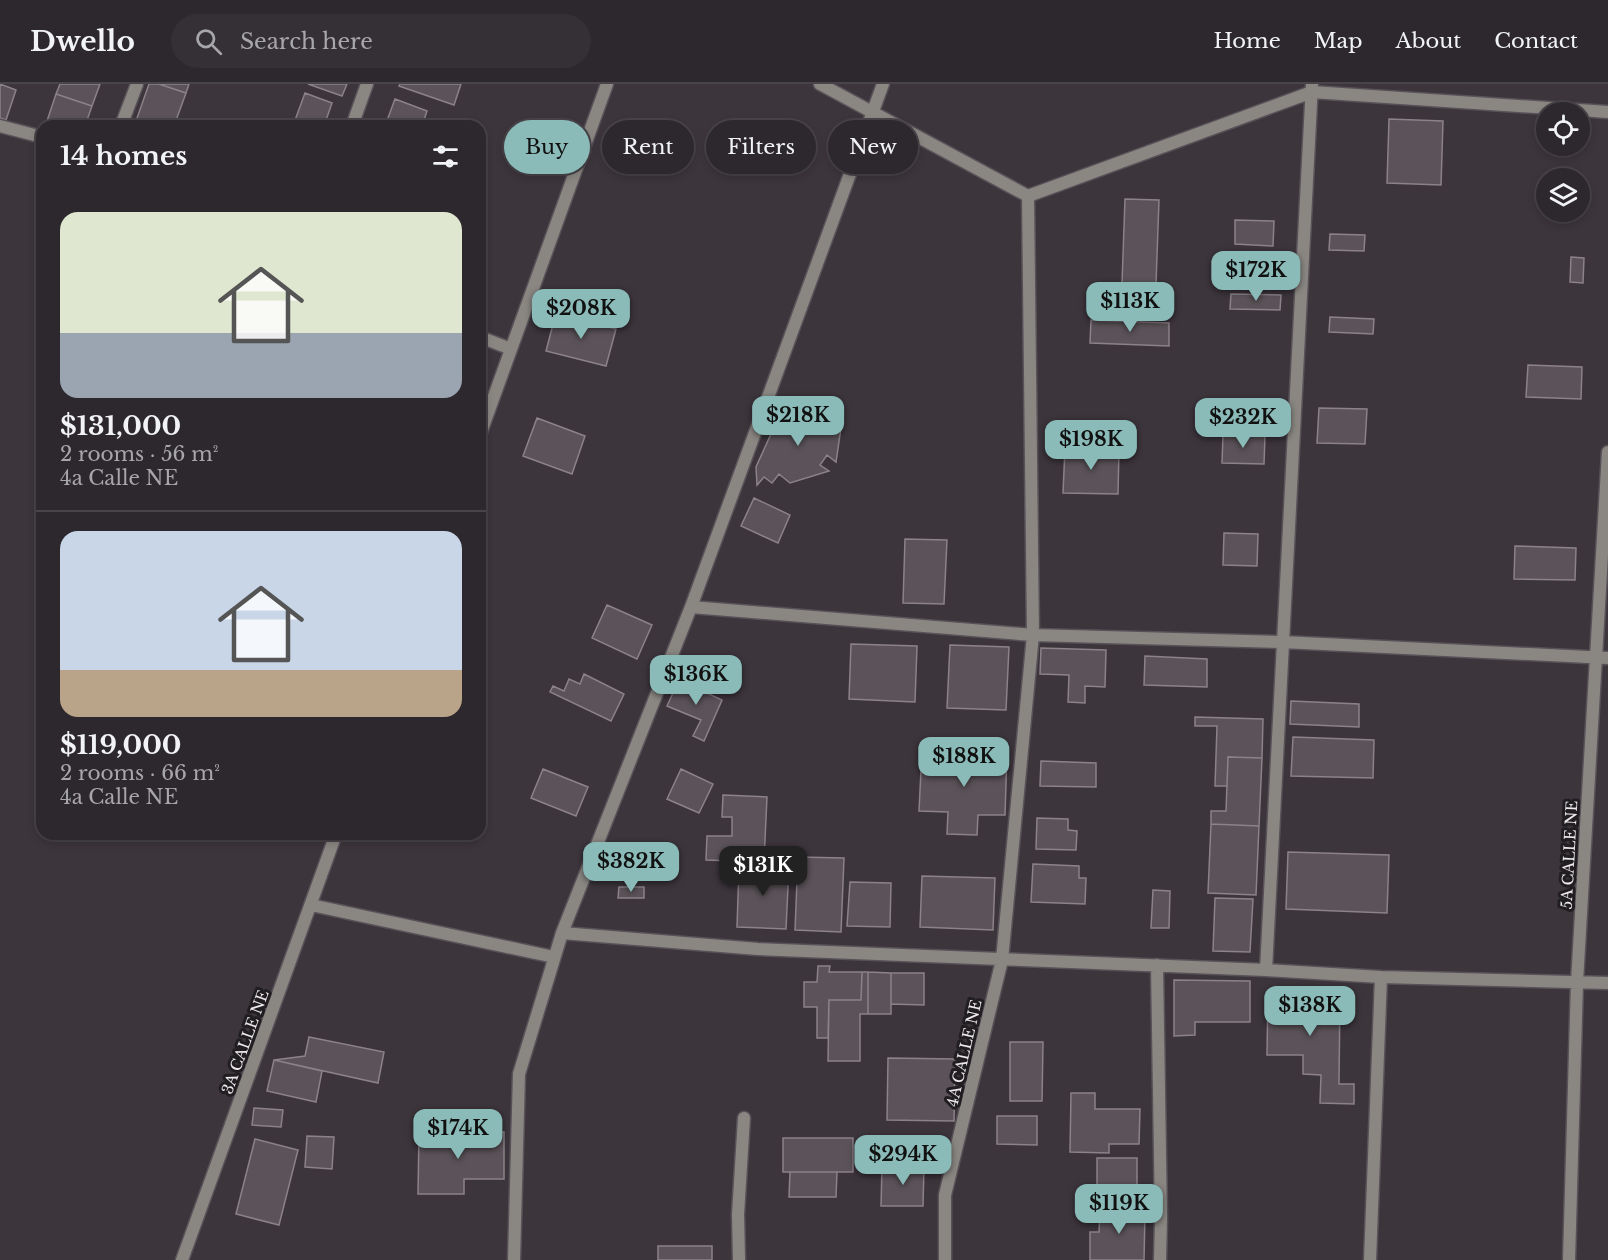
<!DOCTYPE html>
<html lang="en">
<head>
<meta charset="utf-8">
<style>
	body { margin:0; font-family:"Libre Baskerville",serif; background:#353035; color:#f1f3f6; height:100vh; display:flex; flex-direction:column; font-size:22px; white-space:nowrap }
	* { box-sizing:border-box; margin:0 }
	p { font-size:20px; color:#a7a6aa }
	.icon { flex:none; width:33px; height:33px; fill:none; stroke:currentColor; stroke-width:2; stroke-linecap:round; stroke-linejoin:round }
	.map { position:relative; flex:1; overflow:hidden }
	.side { position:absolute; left:36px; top:36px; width:450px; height:720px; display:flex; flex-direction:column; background:#2d282d; border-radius:18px; box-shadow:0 3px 9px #0003,0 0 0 2px #484449 }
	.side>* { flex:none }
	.hud { position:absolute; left:504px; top:36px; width:570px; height:54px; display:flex; gap:12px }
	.tools { position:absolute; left:1536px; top:18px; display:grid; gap:12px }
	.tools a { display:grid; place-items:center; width:54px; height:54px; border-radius:50%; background:#2d282d; box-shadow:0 3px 9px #0003,0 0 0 2px #484449; font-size:30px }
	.price { position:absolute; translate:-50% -51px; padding:0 14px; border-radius:12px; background:#8bbbb9; color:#111; font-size:20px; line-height:39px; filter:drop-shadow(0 2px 3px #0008) }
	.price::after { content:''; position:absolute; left:50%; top:36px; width:18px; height:14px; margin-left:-9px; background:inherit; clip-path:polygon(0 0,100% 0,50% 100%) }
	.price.current { background:#222; color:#fff }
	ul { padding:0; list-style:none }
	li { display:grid; align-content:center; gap:12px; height:318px; padding:0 24px }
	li+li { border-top:2px solid #484449 }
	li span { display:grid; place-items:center; height:186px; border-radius:18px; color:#555 }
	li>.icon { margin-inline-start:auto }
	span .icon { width:108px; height:108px; fill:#fffc; stroke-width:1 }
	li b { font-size:26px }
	h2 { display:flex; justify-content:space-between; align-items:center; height:72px; padding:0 24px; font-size:26px }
	.tag { padding:0 21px; border-radius:27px; background:#2d282d; box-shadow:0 3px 9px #0003,0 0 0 2px #484449; font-size:21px; line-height:54px }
	.tag.current { background:#8bbbb9; color:#111 }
	header { display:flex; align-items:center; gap:36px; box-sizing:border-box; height:84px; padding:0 30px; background:#2d282d; border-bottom:2px solid #484449 }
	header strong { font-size:28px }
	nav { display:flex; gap:33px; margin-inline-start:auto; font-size:21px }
	.search { width:420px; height:54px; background:#353035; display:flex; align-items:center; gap:15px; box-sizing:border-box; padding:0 21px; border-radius:33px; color:#a7a6aa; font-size:22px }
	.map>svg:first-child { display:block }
	.building { fill:#5b5359; stroke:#8c8289; stroke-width:1.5 }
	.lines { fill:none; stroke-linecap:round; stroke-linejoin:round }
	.street-casing { stroke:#585258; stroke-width:15 }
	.street { stroke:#8a8783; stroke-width:12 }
	.labels { text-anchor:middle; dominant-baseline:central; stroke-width:6; stroke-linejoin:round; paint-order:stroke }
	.street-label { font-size:15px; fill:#ede9ed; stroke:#211e21 }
</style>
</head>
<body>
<header>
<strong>Dwello</strong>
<div class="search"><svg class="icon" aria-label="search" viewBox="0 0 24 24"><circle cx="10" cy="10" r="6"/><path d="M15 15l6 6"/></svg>Search here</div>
<nav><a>Home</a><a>Map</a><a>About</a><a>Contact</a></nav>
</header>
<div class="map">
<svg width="1608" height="1176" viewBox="0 0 1608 1176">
	<rect width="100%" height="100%" fill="#3c353c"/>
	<!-- building -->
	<path class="building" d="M0,0L16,6L6,36L0,34Z
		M60,0H100L92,22L56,10Z
		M149,0H159L186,9L174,42H150L136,37Z
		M159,0H189L186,9Z
		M308,0H347L342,12Z
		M400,0H461L454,21L399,2Z
		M305,9L332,19L324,42H303L294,39Z
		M56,10L92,22L85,42H61L47,37Z
		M395,15L427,27L422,42H385Z
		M1389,35L1443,37L1441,101L1387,99Z
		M1125,115L1159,116L1156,200L1122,199Z
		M1235,136L1274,137L1273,162L1235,160Z
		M1330,150L1365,151L1364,167L1329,166Z
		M1571,173L1584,174L1583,199L1570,198Z
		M1231,210L1281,211L1280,226L1230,225Z
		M556,229L616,245L606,282L546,267Z
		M1330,233L1374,235L1373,250L1329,248Z
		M1091,236L1169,239V262L1090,259Z
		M1528,281L1582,283L1581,315L1526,313Z
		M785,319L841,344L836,378L827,371L820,381L829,387L790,399L779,390L772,399L764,393L757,401L756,383Z
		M1319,324L1367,325L1365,360L1317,359Z
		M537,334L585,352L572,390L523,372Z
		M1223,350L1265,352L1264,380L1222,379Z
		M1065,364L1119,366L1118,410L1063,409Z
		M754,414L790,431L778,459L741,442Z
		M1224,449L1258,450L1257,482L1223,481Z
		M905,455L947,456L944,520L903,519Z
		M1515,462L1576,464L1575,496L1514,495Z
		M607,521L652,541L637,575L592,554Z
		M851,560L917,562L915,618L849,615Z
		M950,561L1009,563L1006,626L947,624Z
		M1041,564L1106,566L1105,603L1085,602V619L1068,618L1069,591L1040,590Z
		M1145,572L1207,575V603L1144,601Z
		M584,590L624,610L611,637L550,608L553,602L564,607L569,595L580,600Z
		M679,596L722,616L704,657L693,652L701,636L667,622Z
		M1291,617L1359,620V643L1290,640Z
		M1195,633L1263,635L1262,674L1228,673L1227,702H1215L1217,642H1195Z
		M1293,653L1374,656L1373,694L1291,692Z
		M922,666L953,667L952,682H965L966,667L1007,669L1005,731H978L977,751L947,750L948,728L919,727Z
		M1228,673L1262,674L1259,742L1211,740V727H1226Z
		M1041,677L1096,679V703L1040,702Z
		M543,685L588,703L576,732L531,714Z
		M681,685L713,700L699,729L667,715Z
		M723,711L767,713L764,778L706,776L707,752H732V733H722Z
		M1037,734L1068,735V746L1077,747L1076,766L1036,765Z
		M1211,740L1259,742L1256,811L1208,809Z
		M1288,768L1389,771L1387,829L1286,825Z
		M798,773L844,774L841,848L795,846Z
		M1033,780L1079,782V794H1086L1085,820L1031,818Z
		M739,782L789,783L786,845L737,843Z
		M922,792L995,794L993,846L920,843Z
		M850,798L891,799L890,843L847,842Z
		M619,803H644V814H618Z
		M1153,806L1170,807L1169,844H1151Z
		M1215,814L1253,815L1250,868L1213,867Z
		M818,882H830L829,888H862L861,916H829L828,954H817V923H804V898H817Z
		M862,888H868V930H860V977H828L829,916H861Z
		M868,888L891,889V930H868Z
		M891,889H924V921L891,920Z
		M1174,896L1250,897V938H1195V951L1174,952Z
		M1268,907L1340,908L1339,1000H1354V1020L1320,1019L1321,991L1303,990V971H1267Z
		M309,953L384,968L378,999L274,976L305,972Z
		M1010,958H1043L1042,1017H1010Z
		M888,974L955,975L954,1037L887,1036Z
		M274,976L322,987L316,1018L267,1007Z
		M1071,1009H1095V1025H1140L1139,1060H1109V1069L1070,1068Z
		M254,1024L283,1026L281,1043L252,1041Z
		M997,1032H1037V1061L997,1060Z
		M419,1048H504V1095H464V1110H418Z
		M307,1052L334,1053L332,1085L305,1083Z
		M783,1054H853V1088H783Z
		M255,1055L298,1066L279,1141L236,1130Z
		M1097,1074H1137V1119H1097Z
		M924,1081L923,1122H881L882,1082Z
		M790,1088H837L836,1113H789Z
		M1112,1119H1137V1129H1145L1144,1176H1090V1148H1099L1100,1129H1112Z
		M658,1162H712V1176H658Z"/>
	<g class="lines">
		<!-- street casing -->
		<g class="street-casing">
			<path id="street" d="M820,0L1028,112L1312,8L1608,28
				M0,42L42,53
				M121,42L137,0
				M352,42L367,0
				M480,253L511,265
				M480,351L607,0
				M691,523L1033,551L1283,558L1608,574
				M311,821L554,873
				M562,849L758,865L1266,886L1381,893L1608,899
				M1157,881L1161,1134L1160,1176
				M1266,886L1312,0
				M182,1176L336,750
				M514,1176L519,990L562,849L691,523L883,0
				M739,1176L738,1130L744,1034
				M945,1176V1111L1002,876L1033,551L1028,112
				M1370,1176L1381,893
				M1569,1176L1577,898L1608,368"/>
		</g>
		<!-- street -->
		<use href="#street" class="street"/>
	</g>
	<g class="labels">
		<!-- street labels -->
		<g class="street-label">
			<text transform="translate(1569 771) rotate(-87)">5A CALLE NE</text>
			<text transform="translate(245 958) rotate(-70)">3A CALLE NE</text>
			<text transform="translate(964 969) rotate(-77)">4A CALLE NE</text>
		</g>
	</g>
</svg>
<div class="tools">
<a><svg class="icon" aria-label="locate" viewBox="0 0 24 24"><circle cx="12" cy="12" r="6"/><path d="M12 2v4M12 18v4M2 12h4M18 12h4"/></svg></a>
<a><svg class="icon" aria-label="layers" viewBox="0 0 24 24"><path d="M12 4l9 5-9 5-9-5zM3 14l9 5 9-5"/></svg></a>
</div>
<b class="price" style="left:1256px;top:218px">$172K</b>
<b class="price" style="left:1130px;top:249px">$113K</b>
<b class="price" style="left:581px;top:256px">$208K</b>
<b class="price" style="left:798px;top:363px">$218K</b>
<b class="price" style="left:1243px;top:365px">$232K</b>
<b class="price" style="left:1091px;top:387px">$198K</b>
<b class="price" style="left:696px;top:622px">$136K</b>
<b class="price" style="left:964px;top:704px">$188K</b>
<b class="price" style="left:631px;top:809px">$382K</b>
<b class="price current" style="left:763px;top:813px">$131K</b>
<b class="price" style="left:1310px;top:953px">$138K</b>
<b class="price" style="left:458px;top:1076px">$174K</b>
<b class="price" style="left:903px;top:1102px">$294K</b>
<b class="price" style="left:1119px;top:1151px">$119K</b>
<div class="hud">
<a class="tag current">Buy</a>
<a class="tag">Rent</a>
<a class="tag">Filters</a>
<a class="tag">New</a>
</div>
<section class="side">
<h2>14 homes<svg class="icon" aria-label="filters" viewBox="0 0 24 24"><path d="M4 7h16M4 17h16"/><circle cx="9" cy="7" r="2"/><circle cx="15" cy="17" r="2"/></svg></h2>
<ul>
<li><span style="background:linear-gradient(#dfe7d0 65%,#9aa5b1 0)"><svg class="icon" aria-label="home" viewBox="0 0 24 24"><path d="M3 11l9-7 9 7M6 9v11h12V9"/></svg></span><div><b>$131,000</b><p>2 rooms · 56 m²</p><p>4a Calle NE</p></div></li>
<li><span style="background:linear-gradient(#c9d6e8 75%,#b9a48a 0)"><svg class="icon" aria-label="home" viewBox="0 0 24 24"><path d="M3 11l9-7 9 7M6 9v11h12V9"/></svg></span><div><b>$119,000</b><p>2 rooms · 66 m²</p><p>4a Calle NE</p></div></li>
</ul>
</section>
</div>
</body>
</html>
